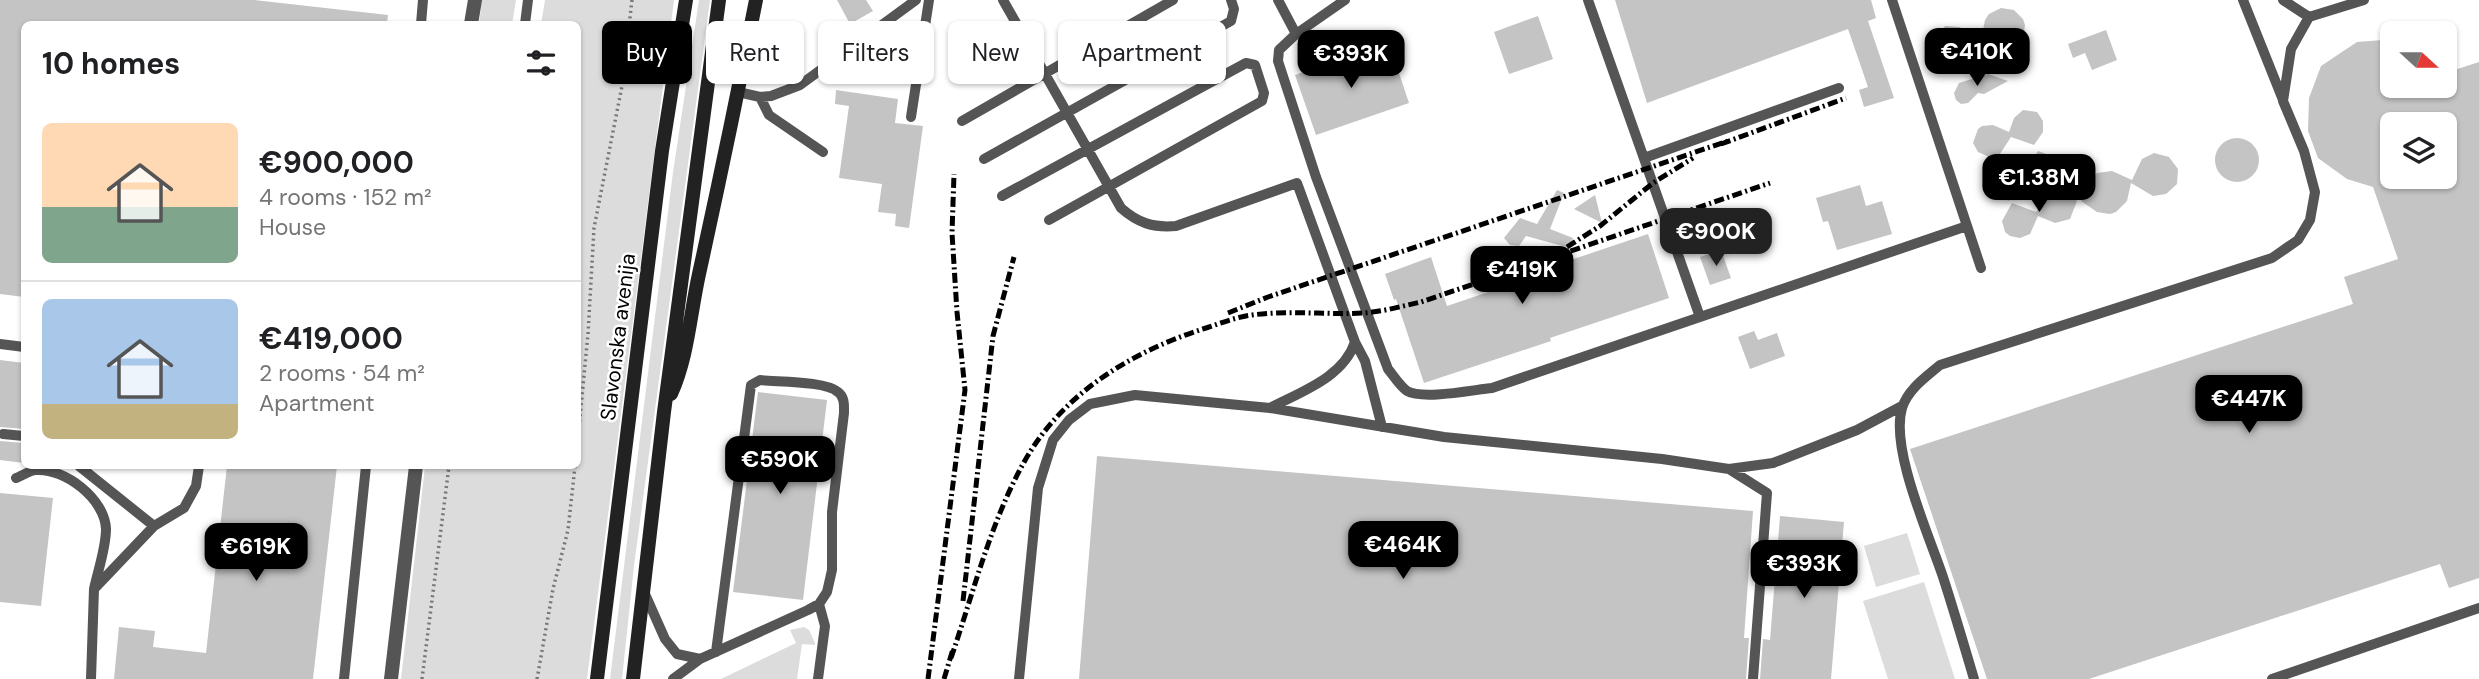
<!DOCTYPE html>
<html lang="en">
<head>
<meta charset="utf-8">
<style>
	body { margin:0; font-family:"DM Sans",sans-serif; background:#f2f2f2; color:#202124; height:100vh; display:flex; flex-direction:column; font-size:26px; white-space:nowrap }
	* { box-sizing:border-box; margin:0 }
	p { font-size:23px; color:#757577 }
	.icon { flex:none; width:38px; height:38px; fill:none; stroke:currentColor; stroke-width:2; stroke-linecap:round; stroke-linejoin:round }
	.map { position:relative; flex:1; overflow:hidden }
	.panel { position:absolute; left:21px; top:21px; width:560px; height:448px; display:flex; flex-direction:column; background:#fff; border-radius:10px; box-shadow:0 2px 5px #0004 }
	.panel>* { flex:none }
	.guide { position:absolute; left:602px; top:21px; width:665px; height:63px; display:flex; gap:14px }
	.needle { width:46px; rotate:111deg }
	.buttons { position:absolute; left:2380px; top:21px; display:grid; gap:14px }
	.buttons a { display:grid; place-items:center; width:77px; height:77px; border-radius:10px; background:#fff; box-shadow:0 2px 5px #0004; font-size:35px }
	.price { position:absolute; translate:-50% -60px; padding:0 16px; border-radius:14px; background:#000; color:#fff; font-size:23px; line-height:46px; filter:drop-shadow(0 2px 4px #0008) }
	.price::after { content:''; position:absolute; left:50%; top:42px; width:21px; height:16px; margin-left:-10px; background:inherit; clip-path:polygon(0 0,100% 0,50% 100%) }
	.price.active { background:#222; color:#fff }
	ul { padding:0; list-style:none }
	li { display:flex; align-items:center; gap:21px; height:175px; padding:0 21px }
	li+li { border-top:2px solid #e0e0e0 }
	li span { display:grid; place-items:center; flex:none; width:196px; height:140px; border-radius:10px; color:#555 }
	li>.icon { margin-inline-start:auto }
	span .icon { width:84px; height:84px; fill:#fffc; stroke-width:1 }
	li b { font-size:30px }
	h2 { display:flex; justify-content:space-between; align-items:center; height:84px; padding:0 21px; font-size:30px }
	.tag { padding:0 24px; border-radius:10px; background:#fff; box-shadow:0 2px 5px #0004; font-size:24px; line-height:63px }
	.tag.active { background:#000; color:#fff }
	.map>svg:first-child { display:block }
	.green { fill:#dcdcdc }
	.building { fill:#c4c4c4; fill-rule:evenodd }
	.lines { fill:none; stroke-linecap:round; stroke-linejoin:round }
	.path { stroke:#777; stroke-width:3.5; stroke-dasharray:2 3.5; stroke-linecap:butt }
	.service { stroke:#555; stroke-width:10 }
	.minor { stroke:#555; stroke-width:14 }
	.secondary { stroke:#222; stroke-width:14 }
	.rail { stroke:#000; stroke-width:5; stroke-dasharray:10 3.5 2 3.5; stroke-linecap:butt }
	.labels { text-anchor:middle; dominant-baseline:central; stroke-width:5; stroke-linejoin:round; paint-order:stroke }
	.street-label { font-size:21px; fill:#000; stroke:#fff }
</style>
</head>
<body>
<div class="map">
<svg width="2479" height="679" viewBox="0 0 2479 679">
	<rect width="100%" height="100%" fill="#fff"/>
	<!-- green -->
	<path class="green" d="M482,0H516L512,24H479Z
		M545,0H674L587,679H401L425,466H578V24H541Z
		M699,0H710L634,566L622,679H610L673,172Z
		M1907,533L1920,574L1876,587L1864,546Z
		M1924,582L1955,679H1888L1863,601Z
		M804,627L809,630L815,643V645L802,644L797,679H721L796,643L790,630Z"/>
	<!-- building -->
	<path class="building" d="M0,0H254L388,15L387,24H24V297L0,294Z
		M837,0H866L873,11L850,24Z
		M1615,0H1871L1876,18L1868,21L1894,98L1864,107L1859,90L1868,87L1848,29L1647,103Z
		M2001,8L2014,10L2023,19L2025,25L2023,38L2006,52L1981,40L1985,20L1989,14Z
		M1538,16L1553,59L1509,74L1494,32Z
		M1945,26L1959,27L1978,35L1969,73L1945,65L1936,56L1934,43Z
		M2106,30L2117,60L2092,70L2085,53L2073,58L2068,44Z
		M2383,40L2392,44V86H2445V73L2479,62V578L2449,588L2440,564L2089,679H1987L1910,449L2353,304L2344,277L2398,259L2373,187L2347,179L2318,158L2308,131L2309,98L2321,66L2357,42ZM2392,124H2445V177H2392Z
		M1374,47L1380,63L1394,58L1409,103L1316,135L1295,75Z
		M1988,74L2008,81L1984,94L1978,93L1968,103L1961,104L1956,100L1954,93L1959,83Z
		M836,90L898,99L895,123L923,126L909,228L895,226L896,214L878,212L882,184L839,178L849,106L835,104Z
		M2023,110L2037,112L2043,121V132L2034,145L2011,137L1996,160L1978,152L1973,143L1978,129L1982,126L1993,125L2009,132L2014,118Z
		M2215 160a22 22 0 1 1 44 0a22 22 0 1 1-44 0Z
		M2038,151L2049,155L2055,161L2056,170L2051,186L2036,179L2028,172L2031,162Z
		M2154,153L2169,157L2178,169L2177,184L2166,194L2153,196L2131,183L2127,201L2116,212L2110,214L2097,212L2081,201L2088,182L2097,173L2112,171L2132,180L2142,159Z
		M1996,164L2017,176L2009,201L1993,194L1988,186V178Z
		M1860,185L1866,206L1882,201L1892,234L1837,250L1828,221L1823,222L1816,198Z
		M2052,188L2066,193L2077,201L2070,219L2055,223L2038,216L2030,234L2020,238L2010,236L2005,232L2002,221L2012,203L2036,212Z
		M1557,190L1564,193L1550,229L1573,238L1570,248L1526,236L1519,246L1510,245L1504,238L1520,218L1537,224Z
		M1595,195L1602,223L1574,209Z
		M1648,234L1669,298L1550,338L1551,341L1424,383L1396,299L1394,300L1385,274L1431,257L1447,306L1530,278L1529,274Z
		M1721,250L1731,278L1710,285L1700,257Z
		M1754,331L1758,340L1777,333L1785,356L1750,369L1738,337Z
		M0,360L24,363V429L0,427Z
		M758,392L827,400L803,600L733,592Z
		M0,441L24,443V463L0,460Z
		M1097,456L1753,511L1744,638H1749L1746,679H1079Z
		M227,466H337L313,679H114L119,627L155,631L153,647L206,653Z
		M0,493L53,498L41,606L0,602Z
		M1780,516L1844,522L1831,679H1760L1763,639L1770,640Z"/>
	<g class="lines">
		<!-- path -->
		<path class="path" d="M578,438L588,334L594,228L622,86L632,0
			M422,679L449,466
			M537,679L553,589L568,530L575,466"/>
		<!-- service -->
		<path class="service" d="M1003,0L1121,208C1138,223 1153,228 1176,226L1297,183L1355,342C1343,378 1300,392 1270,408
			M1278,0L1296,34L1279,50L1278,61L1316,177L1388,369C1393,375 1400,386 1407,391C1423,400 1472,390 1492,388L1967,226
			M1588,0L1700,317
			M1892,0L1981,268
			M2243,0L2283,100
			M2283,0L2309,17
			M421,24L423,0
			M525,24L528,0
			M1296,34L1345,0
			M738,92L760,97L771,96L800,85L916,0
			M760,97L769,115L823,152
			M911,117L929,0
			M962,121L1173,0
			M1644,158L1839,88
			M984,159L1231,21L1234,9L1231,0
			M1002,196L1246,63L1255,65L1264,93L1262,101L1049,220
			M1355,342L1365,361L1382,427
			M0,344L24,347
			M3,434L24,436
			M79,466L154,526
			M1729,469L1767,493L1753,679
			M16,478C22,476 30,470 36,470C65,468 105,499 106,529C106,548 98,570 94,589
			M645,594L665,639L677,654L700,659L673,679
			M700,659L808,610L819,604L827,592L832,570V512L844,413C844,406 845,397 838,392C826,381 778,382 760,380L751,385L716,652
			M91,679L94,589L154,526L184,508L196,486L199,466
			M344,679L366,466
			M818,679L825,626L819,604
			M1019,679L1038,488L1053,440L1069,420L1090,404L1135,395L1270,408L1444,437L1662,459L1729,469L1773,463L1857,430L1902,406
			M1974,679C1964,645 1954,611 1943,577C1929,535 1890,449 1902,408C1908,389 1926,377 1940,365L2272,258L2298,240L2310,220L2315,192L2304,151L2283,101L2291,49L2309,17L2364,0
			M2272,679L2479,608"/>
		<!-- minor -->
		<path class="minor" d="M471,24L475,0
			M391,679L416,466"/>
		<!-- secondary -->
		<path class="secondary" d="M671,394C688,356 690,315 699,274C719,183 738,92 756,0
			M597,679L662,151L686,0
			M633,679L664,412L719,0"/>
		<!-- rail -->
		<path class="rail" d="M1721,144L1846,98
			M1567,247L1600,226L1653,183L1693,158
			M1228,313L1268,297L1728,141
			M963,601L993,336L1014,257
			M951,658C973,594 990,524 1023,464C1061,394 1132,351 1206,328C1221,323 1236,317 1252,315C1289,310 1326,315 1363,313C1382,312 1402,306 1421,302L1770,183
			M928,679L965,390L957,312L952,233L954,174
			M944,679L953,649"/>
	</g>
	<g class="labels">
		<!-- street labels -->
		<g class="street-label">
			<text transform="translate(618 337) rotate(-83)">Slavonska avenija</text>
		</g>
	</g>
</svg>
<div class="buttons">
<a><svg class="needle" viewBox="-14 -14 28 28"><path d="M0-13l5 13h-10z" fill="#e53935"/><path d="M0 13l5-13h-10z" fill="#757577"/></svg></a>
<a><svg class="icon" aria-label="layers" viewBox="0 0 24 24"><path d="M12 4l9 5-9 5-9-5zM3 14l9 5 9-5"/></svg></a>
</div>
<b class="price" style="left:1977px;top:88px">€410K</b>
<b class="price" style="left:1351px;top:90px">€393K</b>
<b class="price" style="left:2039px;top:214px">€1.38M</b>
<b class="price active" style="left:1716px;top:268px">€900K</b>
<b class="price" style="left:1522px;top:306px">€419K</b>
<b class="price" style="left:2249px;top:435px">€447K</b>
<b class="price" style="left:780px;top:496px">€590K</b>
<b class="price" style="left:1403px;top:581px">€464K</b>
<b class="price" style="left:256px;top:583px">€619K</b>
<b class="price" style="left:1804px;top:600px">€393K</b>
<div class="guide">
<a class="tag active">Buy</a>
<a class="tag">Rent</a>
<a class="tag">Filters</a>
<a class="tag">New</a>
<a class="tag">Apartment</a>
</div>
<section class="panel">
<h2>10 homes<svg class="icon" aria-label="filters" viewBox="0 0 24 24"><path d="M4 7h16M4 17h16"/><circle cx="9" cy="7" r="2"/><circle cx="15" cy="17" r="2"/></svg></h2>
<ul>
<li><span style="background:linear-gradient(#ffd9b3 60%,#7fa58c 0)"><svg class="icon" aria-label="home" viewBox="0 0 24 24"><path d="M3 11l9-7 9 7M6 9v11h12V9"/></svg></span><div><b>€900,000</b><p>4 rooms · 152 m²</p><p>House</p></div></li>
<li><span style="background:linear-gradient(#a9c7e8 75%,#c2b280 0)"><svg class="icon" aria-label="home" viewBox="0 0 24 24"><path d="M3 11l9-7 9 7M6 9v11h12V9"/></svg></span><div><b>€419,000</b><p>2 rooms · 54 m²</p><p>Apartment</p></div></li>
</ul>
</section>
</div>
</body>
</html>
